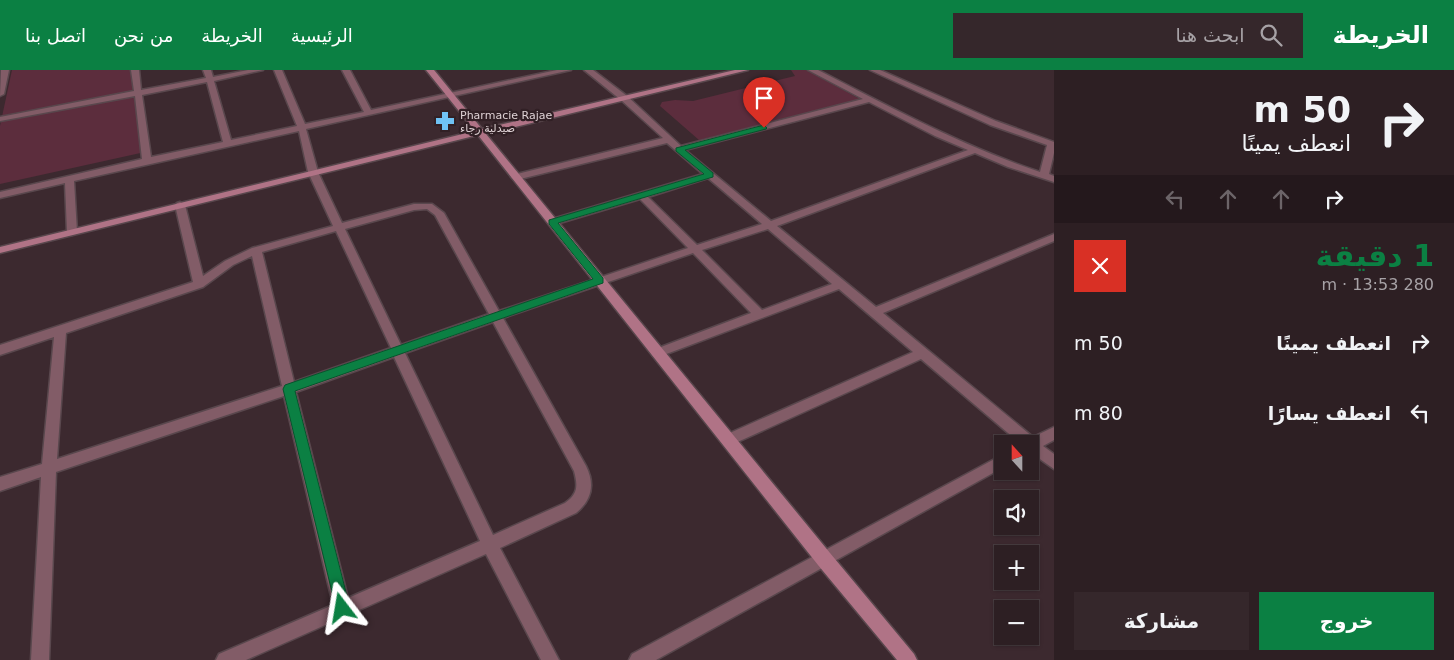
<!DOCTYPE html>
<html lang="ar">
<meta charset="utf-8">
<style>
body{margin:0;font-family:"DejaVu Sans","Noto Sans Arabic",sans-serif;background:#35272b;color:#f1f3f6;direction:rtl;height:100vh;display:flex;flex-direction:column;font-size:19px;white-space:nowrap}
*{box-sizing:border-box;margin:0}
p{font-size:16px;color:#a7a2a6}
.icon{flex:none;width:28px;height:28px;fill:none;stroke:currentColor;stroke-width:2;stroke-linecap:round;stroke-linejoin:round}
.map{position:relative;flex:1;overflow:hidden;direction:ltr}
.sheet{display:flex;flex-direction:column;background:#2d1f23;width:400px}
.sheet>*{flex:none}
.hud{background:#2d1f23;color:#f1f3f6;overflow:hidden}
.needle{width:32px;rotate:339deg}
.buttons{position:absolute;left:994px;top:365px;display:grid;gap:10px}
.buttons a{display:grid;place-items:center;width:45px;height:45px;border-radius:0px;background:#2d1f23;box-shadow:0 1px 4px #0004,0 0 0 1px #483d41;font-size:25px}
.pin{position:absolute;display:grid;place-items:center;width:42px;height:42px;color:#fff;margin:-51px -21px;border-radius:50% 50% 50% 0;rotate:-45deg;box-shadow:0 0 5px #0007}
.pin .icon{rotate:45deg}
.me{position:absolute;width:55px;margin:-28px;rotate:346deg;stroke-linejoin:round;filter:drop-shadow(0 0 4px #0008)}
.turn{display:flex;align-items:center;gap:18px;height:105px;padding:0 20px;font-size:22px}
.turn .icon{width:65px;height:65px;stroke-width:2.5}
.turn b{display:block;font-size:35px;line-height:42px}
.lanes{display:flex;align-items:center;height:48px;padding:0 20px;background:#0003;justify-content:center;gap:25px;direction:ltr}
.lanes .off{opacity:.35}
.round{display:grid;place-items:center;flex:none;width:52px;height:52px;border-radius:0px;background:#35272b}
.headline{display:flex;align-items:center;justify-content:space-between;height:85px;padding:0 20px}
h1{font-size:30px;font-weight:700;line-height:38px;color:#0b8043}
.action{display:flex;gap:10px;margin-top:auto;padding:10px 20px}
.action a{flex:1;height:58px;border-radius:0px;background:#0b8043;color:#fff;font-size:20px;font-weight:700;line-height:58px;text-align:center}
.action a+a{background:#35272b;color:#f1f3f6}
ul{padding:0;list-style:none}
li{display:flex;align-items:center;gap:15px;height:70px;padding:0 20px}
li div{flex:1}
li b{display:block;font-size:19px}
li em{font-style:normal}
header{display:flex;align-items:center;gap:30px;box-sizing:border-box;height:70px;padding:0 25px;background:#0b8043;color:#fff}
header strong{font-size:24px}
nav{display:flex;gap:28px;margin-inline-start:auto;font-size:18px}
.search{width:350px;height:45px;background:#35272b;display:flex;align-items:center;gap:12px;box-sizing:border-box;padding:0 18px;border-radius:0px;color:#a7a2a6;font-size:19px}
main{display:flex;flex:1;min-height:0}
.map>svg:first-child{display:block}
.green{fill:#5c2d3d}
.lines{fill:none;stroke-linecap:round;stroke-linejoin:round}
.street-casing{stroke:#59474d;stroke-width:3}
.secondary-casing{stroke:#59474d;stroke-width:3}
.street{fill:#825c67;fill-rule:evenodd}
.secondary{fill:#b07386;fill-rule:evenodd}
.route{fill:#0b8043;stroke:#07532c}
.labels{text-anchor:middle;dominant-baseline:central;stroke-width:4.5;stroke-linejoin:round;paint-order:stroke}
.far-poi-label{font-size:11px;fill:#dfd2d5;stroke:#312025;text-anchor:start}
</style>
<header>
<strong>الخريطة</strong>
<div class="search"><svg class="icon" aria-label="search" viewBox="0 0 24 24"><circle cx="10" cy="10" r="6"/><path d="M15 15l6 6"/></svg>ابحث هنا</div>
<nav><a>الرئيسية</a><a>الخريطة</a><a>من نحن</a><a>اتصل بنا</a></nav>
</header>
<main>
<section class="sheet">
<div class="hud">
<div class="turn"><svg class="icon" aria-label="right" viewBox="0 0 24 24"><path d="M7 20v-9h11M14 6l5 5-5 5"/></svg><div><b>50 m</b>انعطف يمينًا</div></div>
<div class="lanes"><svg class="icon off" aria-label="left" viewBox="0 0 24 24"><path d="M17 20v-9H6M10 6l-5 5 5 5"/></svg><svg class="icon off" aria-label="ahead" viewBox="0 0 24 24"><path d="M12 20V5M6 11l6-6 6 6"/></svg><svg class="icon off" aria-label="ahead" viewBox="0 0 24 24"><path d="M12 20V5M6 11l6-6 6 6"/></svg><svg class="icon" aria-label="right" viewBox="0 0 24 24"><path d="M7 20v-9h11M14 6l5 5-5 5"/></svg></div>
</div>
<div class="headline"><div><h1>1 دقيقة</h1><p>280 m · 13:53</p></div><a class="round" style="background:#d93025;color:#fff"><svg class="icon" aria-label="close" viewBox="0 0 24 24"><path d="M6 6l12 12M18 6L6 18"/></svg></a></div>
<ul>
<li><svg class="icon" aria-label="right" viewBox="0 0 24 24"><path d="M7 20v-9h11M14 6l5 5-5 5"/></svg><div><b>انعطف يمينًا</b></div><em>50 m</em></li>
<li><svg class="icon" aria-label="left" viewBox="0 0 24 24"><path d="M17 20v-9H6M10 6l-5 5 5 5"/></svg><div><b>انعطف يسارًا</b></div><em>80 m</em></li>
</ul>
<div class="action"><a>خروج</a><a>مشاركة</a></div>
</section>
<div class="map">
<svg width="1054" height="590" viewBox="0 0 1054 590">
<rect width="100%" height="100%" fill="#3c292f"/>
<!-- green -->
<path class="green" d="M12,0H135L145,82L0,114V56Z
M791,0H806L860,29L699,70L660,36L662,32L675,30L693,31L795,6Z"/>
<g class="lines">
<!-- street casing -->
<g class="street-casing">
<path id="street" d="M1,0H9L4,24L0,26Z
M131,0H139L141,20L206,8L203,0H211L213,7L248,0H263L214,11L231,70L297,56L274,0H282L305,54L364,42L342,0H350L371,40L557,0H571L306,59L318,102L342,153L414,134H432L444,143L499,241L688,178L640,129L553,155L548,152L549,150L703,104L667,73L516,110L511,107L513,105L663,68L621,30L584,0H593L627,26L681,76L863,29L808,0H818C890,37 962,76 1040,102L1047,75L990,55L870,0H880L996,51L1054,72V83L1049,104L1054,106V112L1008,97L975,83L777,156L876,237L1054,164V171L883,243L1033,367L1054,357V370L1043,376L1054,384V399L1030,382V374H1021L921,289L733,374L728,376L723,374L721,370L723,366L913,282L839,219L661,286H653L651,283L653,280L751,243L693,183L503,248L586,396C595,414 592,430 576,443L500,478L559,590H541L486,484L246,590H216L219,584L333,535L284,326L56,402L49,590H31L41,407L0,421V407L42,394L54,267L0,285V275L193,212L175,135L177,133L180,132L185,135L203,206L225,191L252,178L333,156L308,102L299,61L74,111L77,162L72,165L67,162L65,113L0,128V122L142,89L135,26L0,51V47L134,21ZM207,12L223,72L151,87L142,25ZM869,32L935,66L968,80L771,151L685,80ZM708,108L762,154L697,175L648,127ZM427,139L435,145L489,244L401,275L345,159L414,140ZM768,159L832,214L762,240L702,180ZM336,161L391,278L294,312L262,182ZM252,186L282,316L57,389L66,263L203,217L233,195ZM493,252L574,401C578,416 578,424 565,433L493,465L405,283ZM394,287L480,471L348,528L296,322Z
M1002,385V398L656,590H629L632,584Z"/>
</g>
<!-- secondary casing -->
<g class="secondary-casing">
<path id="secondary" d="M426,0H434L482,59L735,0H748L486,64L830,483L914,584L917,590H897L818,495L478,65L0,183V177L475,61Z"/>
</g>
<!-- street -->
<use href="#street" class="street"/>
<!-- secondary -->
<use href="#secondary" class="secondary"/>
</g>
<!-- route -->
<path class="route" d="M764,55L767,58L766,59L685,80L713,103V107L558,153L603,208V213L295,321L350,538L347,543L342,545L337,543L283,319L285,315L593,209L549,154V150L704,104L676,81V78Z"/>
<!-- icons -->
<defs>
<g id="pharmacy-bare" transform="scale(1.5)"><path d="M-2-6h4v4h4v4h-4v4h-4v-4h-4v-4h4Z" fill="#6fc2f4" stroke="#312025" stroke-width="2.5" paint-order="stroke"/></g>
</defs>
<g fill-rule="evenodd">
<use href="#pharmacy-bare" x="445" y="51"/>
</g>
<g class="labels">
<!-- far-poi labels -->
<g class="far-poi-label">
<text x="460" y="45">Pharmacie Rajae<tspan x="460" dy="13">صيدلية رجاء</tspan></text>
</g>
</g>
</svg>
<div class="buttons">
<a><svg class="needle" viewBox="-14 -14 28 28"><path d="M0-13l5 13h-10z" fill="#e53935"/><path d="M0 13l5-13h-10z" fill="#a7a2a6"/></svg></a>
<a><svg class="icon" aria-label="sound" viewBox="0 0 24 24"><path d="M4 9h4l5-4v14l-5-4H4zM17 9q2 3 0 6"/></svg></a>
<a>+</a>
<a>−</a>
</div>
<div class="pin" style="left:764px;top:58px;background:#d93025"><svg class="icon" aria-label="arrive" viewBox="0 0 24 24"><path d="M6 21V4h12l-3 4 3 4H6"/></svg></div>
<svg class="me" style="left:342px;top:538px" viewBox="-20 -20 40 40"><path d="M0-17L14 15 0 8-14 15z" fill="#0b8043" stroke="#fff" stroke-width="4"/></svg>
</div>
</main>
